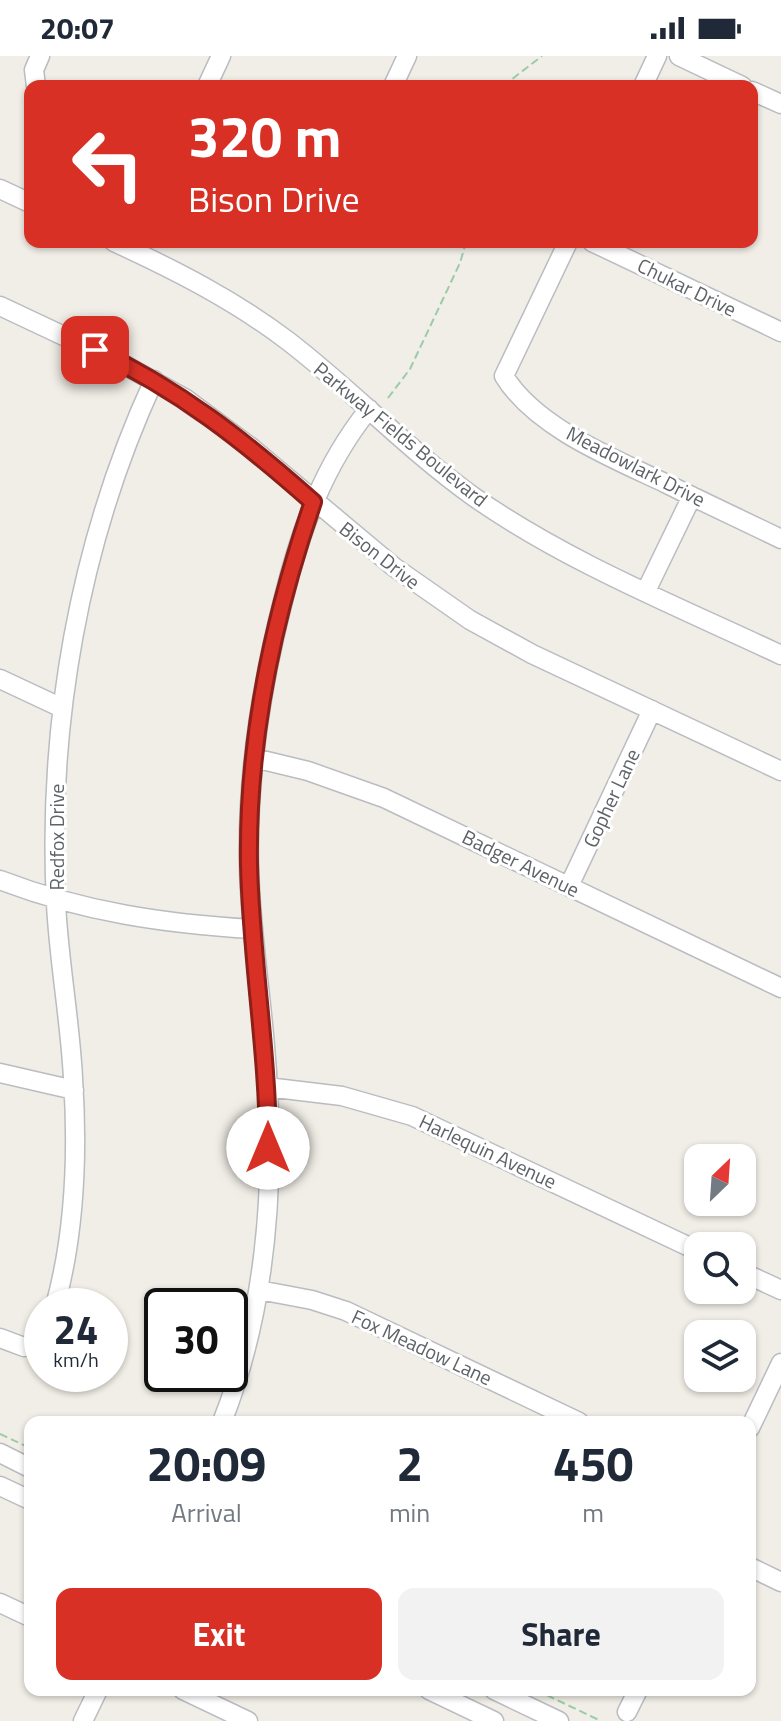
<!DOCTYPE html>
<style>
body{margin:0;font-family:"Titillium Web",sans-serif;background:#f2f2f3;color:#1f2937;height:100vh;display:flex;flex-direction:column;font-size:30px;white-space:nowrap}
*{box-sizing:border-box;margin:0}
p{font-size:26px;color:#747a83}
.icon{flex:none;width:44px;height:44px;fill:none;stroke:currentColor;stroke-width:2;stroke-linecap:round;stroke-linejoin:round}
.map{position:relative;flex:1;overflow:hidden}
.drawer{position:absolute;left:24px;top:1360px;width:732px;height:280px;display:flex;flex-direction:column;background:#fff;border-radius:16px;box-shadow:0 2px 6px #0004}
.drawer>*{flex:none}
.hud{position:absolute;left:24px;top:24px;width:734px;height:168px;border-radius:16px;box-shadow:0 2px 6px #0004;background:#d93025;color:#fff;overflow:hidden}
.needle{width:52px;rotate:25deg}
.buttons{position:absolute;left:684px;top:1088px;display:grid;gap:16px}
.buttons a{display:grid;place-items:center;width:72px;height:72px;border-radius:16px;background:#fff;box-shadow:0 2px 6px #0004;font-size:40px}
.speed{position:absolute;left:24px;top:1232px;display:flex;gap:16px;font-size:40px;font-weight:700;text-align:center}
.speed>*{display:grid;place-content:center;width:104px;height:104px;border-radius:50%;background:#fff;box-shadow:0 2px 6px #0004;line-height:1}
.speed small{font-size:20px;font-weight:400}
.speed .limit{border:4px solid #111;border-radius:12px;background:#fff;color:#111}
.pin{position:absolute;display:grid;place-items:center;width:68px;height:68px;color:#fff;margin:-34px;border-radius:16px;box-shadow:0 4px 12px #0006}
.me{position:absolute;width:88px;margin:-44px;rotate:0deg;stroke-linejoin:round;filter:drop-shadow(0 0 6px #0008)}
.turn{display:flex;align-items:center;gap:28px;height:168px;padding:0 32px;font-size:36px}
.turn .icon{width:104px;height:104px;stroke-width:2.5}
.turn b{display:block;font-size:56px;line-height:68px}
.eta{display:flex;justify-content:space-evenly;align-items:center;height:136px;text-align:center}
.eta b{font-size:48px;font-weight:700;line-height:56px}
.primary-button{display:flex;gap:16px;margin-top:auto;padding:16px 32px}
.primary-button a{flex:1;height:92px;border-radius:16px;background:#d93025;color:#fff;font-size:32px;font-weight:700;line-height:92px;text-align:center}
.primary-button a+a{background:#f2f2f3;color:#1f2937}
.status{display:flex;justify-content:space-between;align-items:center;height:56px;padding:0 40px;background:#fff;direction:ltr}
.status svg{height:22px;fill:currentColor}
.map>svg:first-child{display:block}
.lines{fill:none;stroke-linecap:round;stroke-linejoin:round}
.minor-casing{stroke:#b9bcc1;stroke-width:21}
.path{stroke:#9bcba8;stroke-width:2;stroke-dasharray:8 4;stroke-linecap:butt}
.minor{stroke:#fff;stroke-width:18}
.route-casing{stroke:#8d1f18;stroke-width:20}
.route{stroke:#d93025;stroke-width:14}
.labels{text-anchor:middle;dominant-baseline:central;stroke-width:6;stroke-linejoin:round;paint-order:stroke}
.street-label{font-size:20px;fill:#5e6368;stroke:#fff}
</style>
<div class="status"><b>20:07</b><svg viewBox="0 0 49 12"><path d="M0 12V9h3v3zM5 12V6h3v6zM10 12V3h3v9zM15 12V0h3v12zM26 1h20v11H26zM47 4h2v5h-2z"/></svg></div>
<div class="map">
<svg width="781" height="1665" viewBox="0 0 781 1665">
<rect width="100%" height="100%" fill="#f1eee7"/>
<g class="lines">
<!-- minor casing -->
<g class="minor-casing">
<path id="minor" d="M679,0L742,30
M36,30L34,14L40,0
M207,30L221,0
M393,30L407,0
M643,30L657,0
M752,35L781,48
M0,133L30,147
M114,186C175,214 234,244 288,285C352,334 408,394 474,441C569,507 677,550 781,599
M568,186L504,320C535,371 612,402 665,427C703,446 742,464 781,483
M592,186L781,276
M0,250L119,306L186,343L252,392L394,511L470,564L532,598L781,715
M646,535L692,440
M0,623L62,652
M254,702L308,715L384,742L781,932
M0,824C83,856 166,868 253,873
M569,830L652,654
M0,1017L74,1034
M267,1031L342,1040L412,1060L698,1195
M742,1216L781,1234
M259,1234L312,1244L346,1255L579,1366
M55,1250C75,1177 78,1098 73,1022C70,964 59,906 56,848C47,670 79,486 154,324
M0,1282L24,1291L42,1284
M222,1366C269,1248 276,1115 265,990C260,929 250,869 249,809C247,720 261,631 283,545C300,475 323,410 369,353
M750,1372L781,1307
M0,1397L30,1412
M0,1430L30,1444
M750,1511L781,1526
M0,1547L30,1561
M183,1634L248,1665
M429,1634L494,1665
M494,1634L559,1665
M627,1656L638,1634
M83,1665L98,1634"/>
</g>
<!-- path -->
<path class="path" d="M503,30L542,0
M388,342L410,313L460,207L466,186
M0,1378L30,1392
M536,1634L601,1665"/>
<!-- minor -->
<use href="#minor" class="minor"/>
</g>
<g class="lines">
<!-- route casing -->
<g class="route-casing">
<path id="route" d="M95,294C180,334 244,385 313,446C273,562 247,684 249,808C251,903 268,996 268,1092"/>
</g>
<!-- route -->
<use href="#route" class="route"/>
</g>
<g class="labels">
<!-- street labels -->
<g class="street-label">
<text transform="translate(687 231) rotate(26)">Chukar Drive</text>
<text transform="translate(401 378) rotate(39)">Parkway Fields Boulevard</text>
<text transform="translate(636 410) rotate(27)">Meadowlark Drive</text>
<text transform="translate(380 499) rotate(38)">Bison Drive</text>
<text transform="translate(611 742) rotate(-65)">Gopher Lane</text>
<text transform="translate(56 781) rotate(-90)">Redfox Drive</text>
<text transform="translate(521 807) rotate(26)">Badger Avenue</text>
<text transform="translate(488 1095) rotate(25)">Harlequin Avenue</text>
<text transform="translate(422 1291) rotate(25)">Fox Meadow Lane</text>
</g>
</g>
</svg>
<div class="buttons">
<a><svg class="needle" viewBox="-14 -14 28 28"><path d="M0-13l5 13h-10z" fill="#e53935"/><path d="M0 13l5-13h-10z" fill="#747a83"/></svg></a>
<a><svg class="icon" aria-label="search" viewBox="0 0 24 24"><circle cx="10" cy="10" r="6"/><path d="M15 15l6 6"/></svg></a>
<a><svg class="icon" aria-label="layers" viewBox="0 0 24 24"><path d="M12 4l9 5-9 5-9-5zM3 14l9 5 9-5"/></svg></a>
</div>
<div class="speed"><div>24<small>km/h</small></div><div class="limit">30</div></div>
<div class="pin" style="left:95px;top:294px;background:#d93025"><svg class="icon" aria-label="arrive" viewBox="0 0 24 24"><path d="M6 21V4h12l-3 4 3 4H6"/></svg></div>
<svg class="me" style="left:268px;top:1092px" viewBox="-20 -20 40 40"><circle r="19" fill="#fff"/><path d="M0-13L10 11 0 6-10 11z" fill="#d93025"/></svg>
<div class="hud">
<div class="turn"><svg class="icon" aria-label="left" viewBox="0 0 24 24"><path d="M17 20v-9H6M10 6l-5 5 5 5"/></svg><div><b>320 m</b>Bison Drive</div></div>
</div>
<section class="drawer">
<div class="eta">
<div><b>20:09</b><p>Arrival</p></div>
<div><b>2</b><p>min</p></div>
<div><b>450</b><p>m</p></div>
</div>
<div class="primary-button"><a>Exit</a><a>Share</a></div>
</section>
</div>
